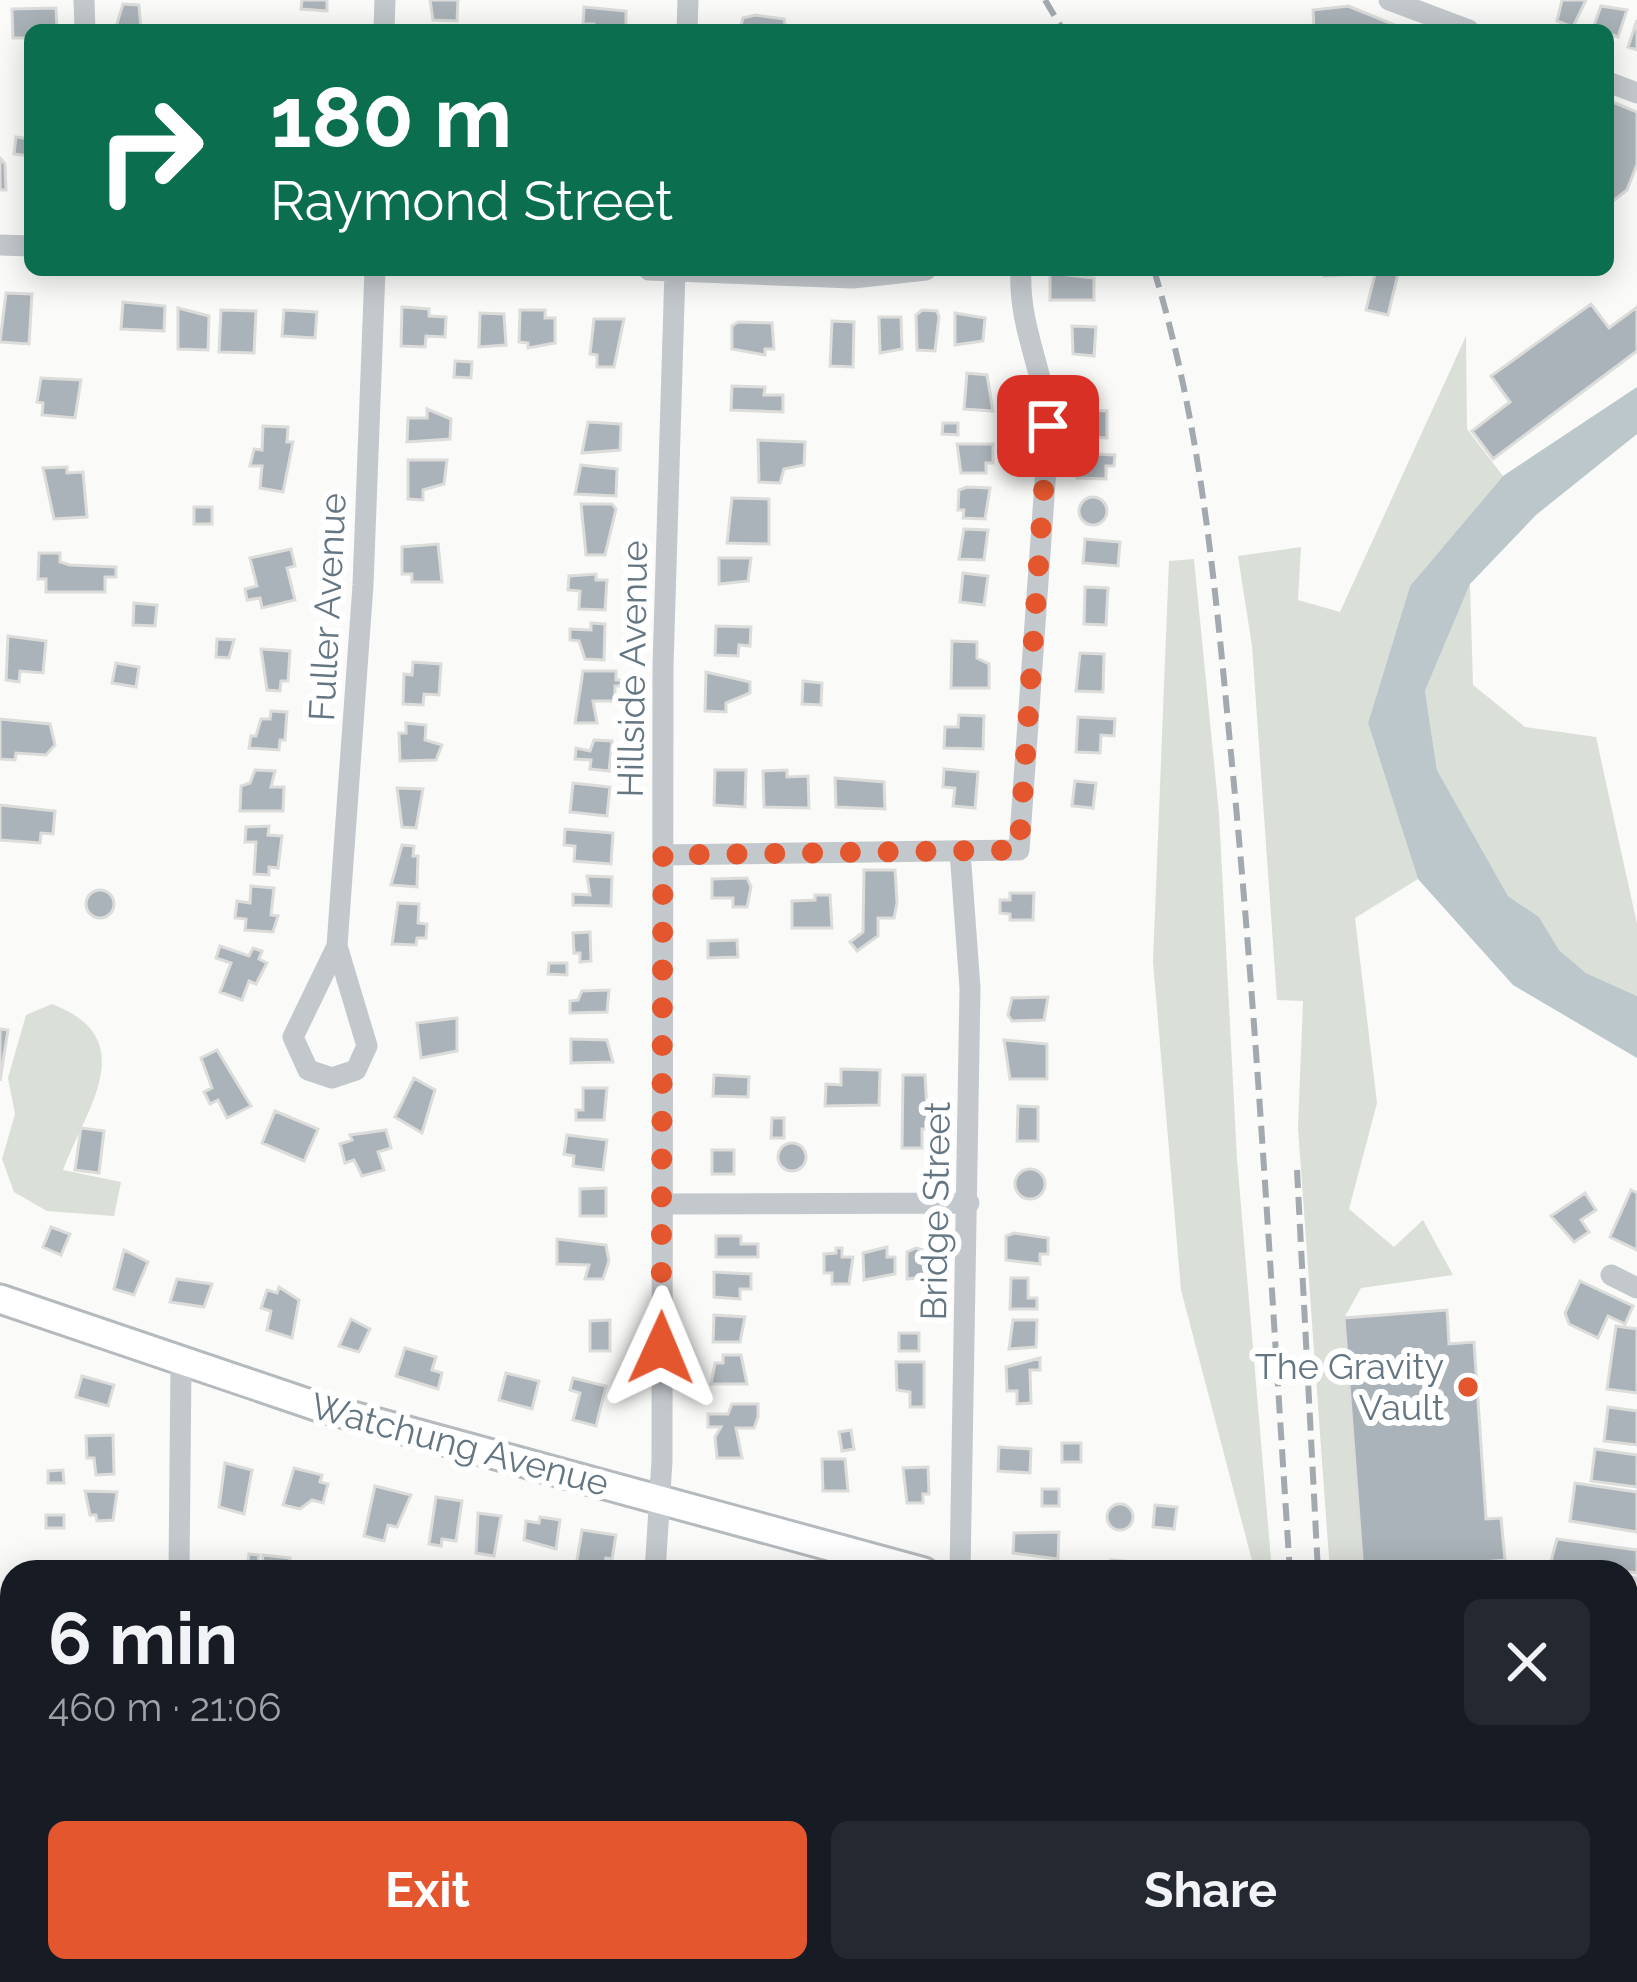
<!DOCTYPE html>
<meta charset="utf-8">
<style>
body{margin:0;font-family:Raleway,sans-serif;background:#242831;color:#f1f3f6;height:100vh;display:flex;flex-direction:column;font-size:45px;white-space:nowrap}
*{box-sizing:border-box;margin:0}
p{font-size:39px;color:#9ea1a6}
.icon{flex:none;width:66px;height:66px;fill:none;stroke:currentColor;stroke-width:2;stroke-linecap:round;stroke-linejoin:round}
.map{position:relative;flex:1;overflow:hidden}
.panel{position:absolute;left:0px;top:1560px;width:1638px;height:423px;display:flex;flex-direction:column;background:#171b24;border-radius:36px 36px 0 0;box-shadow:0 6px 30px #0003}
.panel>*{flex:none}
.guide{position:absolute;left:24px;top:24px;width:1590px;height:252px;border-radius:18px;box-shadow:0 6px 30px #0003;background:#0b6e4f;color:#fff;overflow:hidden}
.pin{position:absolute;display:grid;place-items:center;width:102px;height:102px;color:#fff;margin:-51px;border-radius:24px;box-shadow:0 6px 18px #0006}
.me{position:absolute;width:132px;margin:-66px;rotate:1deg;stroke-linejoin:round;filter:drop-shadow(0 0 9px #0008)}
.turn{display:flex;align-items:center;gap:42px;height:252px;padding:0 48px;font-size:54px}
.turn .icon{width:156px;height:156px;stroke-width:2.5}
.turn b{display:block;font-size:84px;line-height:102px}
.round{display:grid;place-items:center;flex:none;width:126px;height:126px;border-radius:18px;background:#242831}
.headline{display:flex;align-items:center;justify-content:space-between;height:204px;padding:0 48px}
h1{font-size:72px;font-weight:700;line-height:90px}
.cta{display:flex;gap:24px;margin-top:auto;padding:24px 48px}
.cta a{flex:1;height:138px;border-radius:18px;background:#e4572e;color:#fff;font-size:48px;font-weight:700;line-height:138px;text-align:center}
.cta a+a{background:#242831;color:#f1f3f6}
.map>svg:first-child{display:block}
.green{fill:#dadfd7}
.water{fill:#bbc7cb}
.building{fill:#aab3b9;stroke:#dcdcda;stroke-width:3}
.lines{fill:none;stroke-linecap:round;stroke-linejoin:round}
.major-casing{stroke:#b5babe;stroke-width:33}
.minor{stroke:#c3c8cc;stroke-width:21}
.major{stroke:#fff;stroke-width:27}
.rail{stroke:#a2aab0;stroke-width:6;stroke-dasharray:18 9;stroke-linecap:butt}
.route{stroke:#e4572e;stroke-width:21;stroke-dasharray:0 37.8}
.poi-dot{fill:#e4572e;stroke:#fff;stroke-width:4.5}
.labels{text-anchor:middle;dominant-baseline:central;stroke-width:12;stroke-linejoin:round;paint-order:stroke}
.street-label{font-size:36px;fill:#657683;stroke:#fff}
.poi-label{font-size:36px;fill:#657683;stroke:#fff;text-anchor:end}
</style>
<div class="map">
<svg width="1637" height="1982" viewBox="0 0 1637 1982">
<rect width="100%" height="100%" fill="#fafaf8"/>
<!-- green -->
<path class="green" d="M1466,336L1467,429L1503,476L1410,586L1368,723L1418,879L1355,918L1377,1103L1349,1209L1394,1247L1423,1220L1453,1275L1361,1288L1344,1318L1363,1572H1330L1298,1128L1303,1001L1277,1000L1252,646L1238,556L1301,547L1298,600L1340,612Z
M1194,559L1219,814L1237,1159L1272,1572H1255L1181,1290L1153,962L1169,561Z
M1470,584L1473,685L1525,727L1596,737L1637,924V996L1586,973L1559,950L1539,917L1508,896L1437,770L1425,691Z
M52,1004C143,1039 86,1108 63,1170L121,1182L114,1216L47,1211L14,1192L2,1159L15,1114L8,1078L26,1015Z"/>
<!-- water -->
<path class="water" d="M1637,387V434L1536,515L1470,584L1425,691L1437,770L1508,896L1539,917L1559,950L1586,973L1637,996V1058L1513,985L1418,879L1368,723L1410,586L1503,476Z"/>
<!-- building -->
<path class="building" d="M302,0H327V11L301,9Z
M430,0H458L457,21L433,20Z
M1562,0H1586L1573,27L1557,21Z
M123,4L139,5L141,30H115Z
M1348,6L1405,29V30H1314L1313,10Z
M1601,6L1627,10L1618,37L1593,28Z
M584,7L626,11V30H594V24H583Z
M56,8L57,30H30V38H13L12,9Z
M755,15L784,19L786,30H740L743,18Z
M1637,20V50L1628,47Z
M1608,100L1637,112V164L1627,190L1608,205Z
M16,137L30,139V156L14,154Z
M0,158L5,164L6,190H0Z
M1324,270H1360V274L1324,276Z
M1376,270H1399L1388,315L1366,310Z
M1050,273L1094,278V300H1050Z
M6,293L32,294L29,344L0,342Z
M123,302L165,306L164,331L121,329Z
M1591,304L1609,328L1637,307V351L1493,459L1472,431L1510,402L1491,376Z
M402,307L429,309V316L446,317L445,337L426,336L425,347L401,346Z
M178,308L209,316L208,350L178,349Z
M221,310L256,311L254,353L219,352Z
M284,310L317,312L315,338L282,336Z
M520,310H545V318H555V343L528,348V343L519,342Z
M922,310L937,311L939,317L935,351L917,350L916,315Z
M480,313L504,314L506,345L479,347Z
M955,313L985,318L983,341L955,345Z
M879,317H901L902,349L880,353Z
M594,319H624L614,367H597V355L590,354Z
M832,321L854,322L853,367L830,366Z
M738,322L772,323L774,349H765V355L732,349V326Z
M1072,326L1096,327L1094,356L1073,354Z
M455,361L472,362L471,378L454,377Z
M967,373L987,375L993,411L964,409Z
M41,378L81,380L75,418L42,415L43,403L37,402Z
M732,386L765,387L764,395H783V412L731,410Z
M427,409L451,419L450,439L407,442L408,418H427Z
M1086,410L1107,411V438L1085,437Z
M588,422L621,424L620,450L582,453Z
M943,423H958V435L942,434Z
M263,426L288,427L287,442H293L283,492L260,488L262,466H250L254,449L262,450Z
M758,440L805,442L804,465L784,469L780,483L759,482Z
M957,444H993V463H986V473H961Z
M1078,453L1115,455L1114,466H1106V479L1077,478Z
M408,460H447L444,484L423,490V500L408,499Z
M581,465L617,469L616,496L575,494Z
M67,467V473L83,472L87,517L54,519L43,468Z
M967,487L990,488L985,519L963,518L964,510H958L959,490Z
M1079 511a14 14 0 1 1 28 0a14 14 0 1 1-28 0Z
M732,498L769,499V544L727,543Z
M581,504H612L616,509L605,555H586Z
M194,507H212V524H194Z
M964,529L988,530L984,560L959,559Z
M1085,539L1120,542L1118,566L1083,563Z
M438,544L442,582H412V574H402V547Z
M291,549L295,566L287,568L295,600L262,608L260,598L247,600L245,589L257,586L250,558Z
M39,553H60V562L70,565L116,567V577H105V592H46V579H38Z
M719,558H751L748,581L719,584Z
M963,573L988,576L984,605L960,602Z
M596,574V580H607L605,610L579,609L580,591L568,590L569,576Z
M1085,587L1108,588L1106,625L1084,624Z
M134,603L157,605L155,626L133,625Z
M591,623L605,624L604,660L585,659L579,641L570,640V629L591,630Z
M716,626L751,627L750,646L739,645L738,656L715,655Z
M8,636L46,641L43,673L20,671L19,682L6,680Z
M217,639L234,640L229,658L216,657Z
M952,641L977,642V658L989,664V688H951Z
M261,649L290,651L288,681H281L280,691L267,690Z
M1080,653L1104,654L1103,692L1076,691Z
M413,662L441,664L439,695L424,694L423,705L403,704L404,674L412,675Z
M116,663L139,667L136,687L112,683Z
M583,671H616V680H622V686H615V701H593L597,723H575Z
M706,672L750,682V693L726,703V712L705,711Z
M803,681L822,683L821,705L802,704Z
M271,711L287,712L285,740H280L279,750L249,748L251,736H256L261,719H270Z
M959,715L984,716L983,749L944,748L945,727H958Z
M1078,717L1115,719L1114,736L1101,735L1100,753L1076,752Z
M0,719L50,724L55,745L46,755L16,753L15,760L0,759Z
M406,723L426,725L425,740L442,745L436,760L400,761L399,733H406Z
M594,740L612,741L609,771L590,769L591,760L575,759L576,748L590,751Z
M944,769L978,772L975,808L953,806L955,788L943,787Z
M255,770L275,771L271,787H284L283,811H240L241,786L250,783Z
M715,770H746L745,807L714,805Z
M787,770V777L808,776L809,808L764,807L763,771Z
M835,778L884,782L885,809L836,807Z
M1075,781L1096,783L1093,808L1072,806Z
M573,783L610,787L607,816L570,812Z
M397,788L423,789L416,828L402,827Z
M0,805L55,811L53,834L41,833L40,843L0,840Z
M269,826L268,835L282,836L278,868L269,867V875L254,874L256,842H245L246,827Z
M565,829L613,833L611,864L574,861L575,846L564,845Z
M402,845L414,846L413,856H418L417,887L391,885Z
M864,870H895L897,903L894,918H878V936L857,951L850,942L863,932Z
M587,876L612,877L611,906L573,905V894L590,895Z
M747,878L751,887L747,907H733V898H712V879Z
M251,886L274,888L271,915L278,916L273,932L245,930L246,919L235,918L237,901L250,903Z
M86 904a14 14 0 1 1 28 0a14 14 0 1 1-28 0Z
M1010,893H1034L1033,920H1010V914L1000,913V900H1010Z
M815,895H830L832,928H792V901L815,900Z
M398,903L419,904L418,923L427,924L426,938H417L416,945L392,944Z
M590,932L591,961L580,962V953H574L573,933Z
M737,940L738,957L708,958V941Z
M220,946L249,956L253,948L262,951L259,959L267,963L256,984L249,981L242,1000L220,992L231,963L216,958Z
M549,963H567V975L548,974Z
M609,990L607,1012L570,1013V1001L578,1000L582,991Z
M1048,997L1044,1020L1012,1021L1008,1015L1012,998Z
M457,1018V1051L421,1058L417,1023Z
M0,1029L8,1030L0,1081Z
M571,1039L607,1040L613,1062L571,1063Z
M1004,1040L1047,1044V1079H1010Z
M217,1050L251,1106L227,1118L218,1100L210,1104L204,1092L212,1088L201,1058Z
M841,1069L880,1070L879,1105L825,1106L826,1084L841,1085Z
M714,1075L749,1077L748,1097L713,1096Z
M903,1075H925L928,1129H922V1148H902Z
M414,1078L435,1090L422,1133L395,1117Z
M583,1088H607L604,1120H576V1110H583Z
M1018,1106L1038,1107V1141H1017Z
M275,1111L318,1129L304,1161L262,1143Z
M772,1118H784V1138H771Z
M81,1128L104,1131L99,1173L75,1170Z
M386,1130L391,1148L378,1152L384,1170L362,1176L354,1160L345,1163L340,1144L352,1140L350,1135Z
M567,1135L607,1140L603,1170L573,1166L574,1156L564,1154Z
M778 1157a14 14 0 1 1 28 0a14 14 0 1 1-28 0Z
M712,1150H734V1174H712Z
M1015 1184a15 15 0 1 1 30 0a15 15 0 1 1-30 0Z
M606,1188V1216H580V1189Z
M1631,1190L1637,1193V1250L1610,1237Z
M1585,1193L1596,1210L1581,1220L1589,1232L1574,1242L1551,1216Z
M51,1227L70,1234L61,1255L43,1247Z
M1014,1233L1048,1238V1254H1040V1264L1006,1260V1236Z
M716,1236H741V1244H758V1257H716Z
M557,1239L606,1245L609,1261L603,1279H585L589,1265L557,1264Z
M887,1247V1257H895V1274L864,1280L863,1253Z
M836,1248H842V1257H853L849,1284H832V1273H824V1254L836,1253Z
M916,1248L934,1253V1276L907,1279V1252Z
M124,1250L148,1262L134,1295L114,1289Z
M714,1272L751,1274V1289H740V1299L714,1297Z
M1011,1278H1028V1298H1037V1309H1010Z
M177,1279L212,1284L204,1307L170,1302Z
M1580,1281L1633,1306L1625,1324L1608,1316L1598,1338L1569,1324L1565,1313Z
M279,1287L299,1300L292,1338L267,1330L271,1311L261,1308L267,1290L277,1293Z
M1447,1310L1449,1344L1474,1342L1486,1519L1501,1518L1505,1560L1363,1572L1344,1318Z
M714,1315L745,1317L740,1342H713Z
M351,1319L370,1329L359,1352L339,1346Z
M610,1320V1351H590V1321Z
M1013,1320H1037L1036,1347L1009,1349Z
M1616,1326L1637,1329V1393L1607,1389Z
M899,1333H919V1351H899Z
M405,1348L436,1357L432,1370L442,1373L438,1389L396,1376Z
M723,1355H741L747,1384H711L715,1363H723Z
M1040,1358V1370H1030L1031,1403L1017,1404V1391H1007L1006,1367Z
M896,1362H924V1407H910V1392L897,1390Z
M506,1373L539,1381L532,1409L499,1400Z
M82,1376L114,1385L108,1406L76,1397Z
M573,1378L606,1386L596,1426L573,1420L580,1393L570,1390Z
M732,1404H758V1417L754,1428H736L742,1458H717L715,1437L721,1427H708V1414H728Z
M1608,1407L1637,1411V1445L1604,1441Z
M851,1430L854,1449L842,1451L839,1432Z
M113,1435L114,1474L96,1475L94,1458H87L86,1436Z
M1062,1443H1081V1462H1062Z
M999,1447L1031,1449L1030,1473L998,1471Z
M1595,1449L1637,1455V1487L1591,1481Z
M822,1459H845L848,1491H823Z
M225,1463L252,1470L244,1514L219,1507Z
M928,1467L929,1494H923V1503H907L903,1468Z
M294,1468L322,1475L320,1482L328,1484L323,1503L312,1500L300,1509L283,1505Z
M63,1470L64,1483H48V1471Z
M1575,1483L1637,1492V1532L1570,1521Z
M375,1486L411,1495L397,1527L388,1525L384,1541L364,1536Z
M1042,1489H1059V1506H1042Z
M85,1491L117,1492L113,1520L97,1521L96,1515H90Z
M436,1497L462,1501L456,1541L442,1539L441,1546L429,1544Z
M1107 1517a13 13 0 1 1 26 0a13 13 0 1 1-26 0Z
M1155,1505L1177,1507L1174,1529L1153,1527Z
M478,1513L501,1516L494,1556L476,1553Z
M46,1515H64V1528H46Z
M540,1517L560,1520L556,1549L524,1540L526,1521L539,1523Z
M582,1530L616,1535L612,1559L606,1558L602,1572H575Z
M1059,1532L1058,1559L1013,1553L1014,1533Z
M1557,1539L1637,1550V1573L1551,1561Z
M249,1554L259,1555L257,1572H239L247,1568Z
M263,1555L290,1558L288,1572H261Z
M1111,1560L1135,1562L1134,1572H1111Z
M710,1563L738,1565V1572H707Z
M1626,1577L1636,1578L1629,1617L1626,1616Z
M205,1971L239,1972L238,1982H203Z
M294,1971H321L320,1978L328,1982H293Z
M920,1971H945L951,1973L948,1982H906Z"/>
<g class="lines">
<!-- major casing -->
<g class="major-casing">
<path id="major" d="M0,1299L316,1406L924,1572
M1626,1825L1637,1828"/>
</g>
<!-- minor -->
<path class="minor" d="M84,0L85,30
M1389,0L1469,30
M384,30L385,0
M687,30L688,0
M1608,82L1637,93
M0,245L30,246
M649,270L853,278L926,270
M960,851L970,988L960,1572
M663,855L1019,850L1049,426C1044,371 1018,326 1021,270
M337,946L367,1046L356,1070L332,1078L308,1070L293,1037L337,946L363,585L375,270
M663,1204L969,1203
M1611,1275L1637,1288
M179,1572L181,1363
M655,1572L662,1461L663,666L675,270
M1626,1796L1637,1752
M174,1982V1971
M626,1982L627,1971
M1014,1982L1018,1971"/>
<!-- major -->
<use href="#major" class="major"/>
<!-- rail -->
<path class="rail" d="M1045,0L1063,30
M1154,270C1203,431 1216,597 1232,764C1258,1032 1272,1303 1290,1572
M1297,1170L1318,1572
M1313,1971V1982
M1334,1971L1336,1982"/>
</g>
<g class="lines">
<!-- route -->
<path class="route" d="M661,1348L663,855L1019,850L1048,426"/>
</g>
<!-- markers -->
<circle class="poi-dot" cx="1468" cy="1387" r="12"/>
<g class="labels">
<!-- street labels -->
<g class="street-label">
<text transform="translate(327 607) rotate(-87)">Fuller Avenue</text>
<text transform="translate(632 669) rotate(-89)">Hillside Avenue</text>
<text transform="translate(935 1211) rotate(-89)">Bridge Street</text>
<text transform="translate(460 1444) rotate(15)">Watchung Avenue</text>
</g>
<!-- poi labels -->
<g class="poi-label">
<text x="1444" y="1366">The Gravity<tspan x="1444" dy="41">Vault</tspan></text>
</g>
</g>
</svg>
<div class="pin" style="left:1048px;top:426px;background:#d93025"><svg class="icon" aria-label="arrive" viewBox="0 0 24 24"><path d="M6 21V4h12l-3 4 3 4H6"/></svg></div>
<svg class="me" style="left:661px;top:1348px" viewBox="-20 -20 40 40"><path d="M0-17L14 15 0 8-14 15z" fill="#e4572e" stroke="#fff" stroke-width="4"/></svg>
<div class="guide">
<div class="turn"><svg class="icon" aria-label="right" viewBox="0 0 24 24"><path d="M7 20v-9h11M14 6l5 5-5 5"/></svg><div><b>180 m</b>Raymond Street</div></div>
</div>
<section class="panel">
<div class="headline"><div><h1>6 min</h1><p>460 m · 21:06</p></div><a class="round"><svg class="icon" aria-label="close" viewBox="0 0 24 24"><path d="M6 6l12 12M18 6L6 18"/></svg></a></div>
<div class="cta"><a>Exit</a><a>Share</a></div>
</section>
</div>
